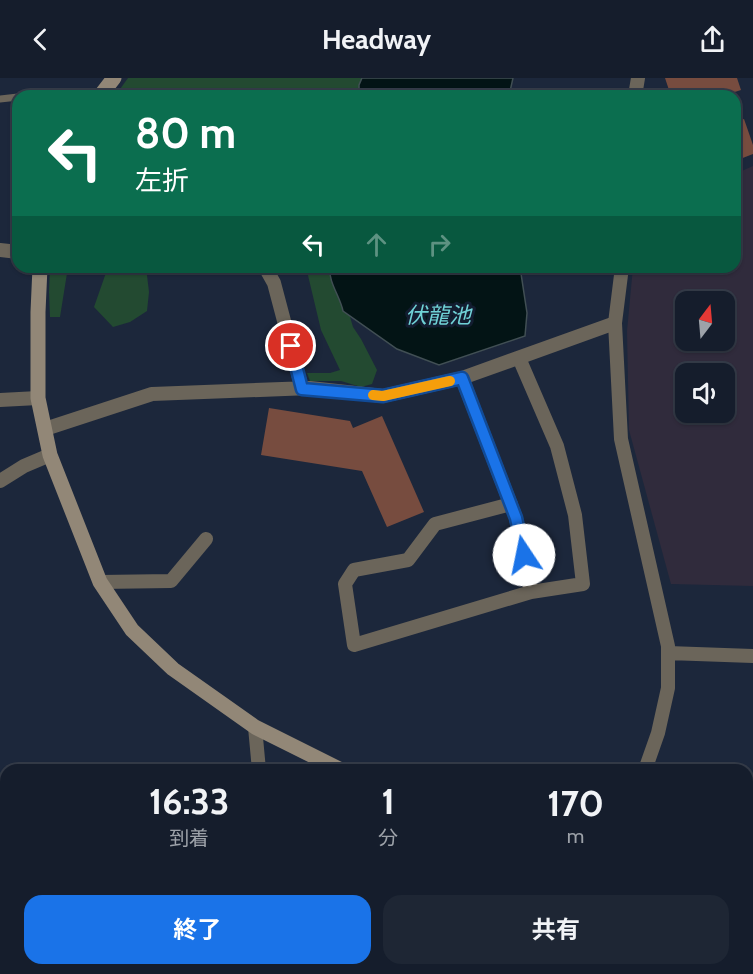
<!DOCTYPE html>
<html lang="ja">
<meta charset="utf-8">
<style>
body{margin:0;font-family:Cabin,"Noto Sans JP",sans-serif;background:#1e2634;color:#f1f3f6;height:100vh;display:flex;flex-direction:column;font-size:22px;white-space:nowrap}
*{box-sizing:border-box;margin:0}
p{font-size:20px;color:#9da2a9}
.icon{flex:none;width:33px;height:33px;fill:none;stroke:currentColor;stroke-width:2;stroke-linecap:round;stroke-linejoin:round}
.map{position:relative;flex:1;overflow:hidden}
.sheet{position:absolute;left:0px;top:686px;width:753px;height:212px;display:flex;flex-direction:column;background:#151d2c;border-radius:18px 18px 0 0;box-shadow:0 2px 4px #0004,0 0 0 2px #343b48}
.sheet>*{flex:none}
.banner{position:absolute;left:12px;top:12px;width:729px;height:183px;border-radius:18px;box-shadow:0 2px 4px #0004,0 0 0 2px #343b48;background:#0b6e4f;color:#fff;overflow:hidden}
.needle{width:39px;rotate:16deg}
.fabs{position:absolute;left:675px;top:213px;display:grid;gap:12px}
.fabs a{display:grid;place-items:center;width:60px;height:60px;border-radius:12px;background:#151d2c;box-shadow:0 2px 4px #0004,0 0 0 2px #343b48;font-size:30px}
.pin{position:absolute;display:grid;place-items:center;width:51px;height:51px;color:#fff;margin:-26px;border:3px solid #fff;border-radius:50%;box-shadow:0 2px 6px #0007}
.me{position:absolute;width:66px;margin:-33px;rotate:349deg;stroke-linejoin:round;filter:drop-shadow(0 0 4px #0008)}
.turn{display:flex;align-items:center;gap:21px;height:126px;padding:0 24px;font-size:27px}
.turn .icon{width:78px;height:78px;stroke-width:2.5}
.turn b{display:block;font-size:42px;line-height:51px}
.lanes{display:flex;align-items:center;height:57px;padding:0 24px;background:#0003;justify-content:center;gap:30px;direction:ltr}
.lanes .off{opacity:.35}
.eta{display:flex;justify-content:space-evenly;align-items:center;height:102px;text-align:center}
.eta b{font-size:36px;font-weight:700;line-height:42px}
.primary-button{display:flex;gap:12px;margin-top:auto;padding:12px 24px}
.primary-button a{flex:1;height:69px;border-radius:18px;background:#1a73e8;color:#fff;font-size:24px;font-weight:700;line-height:69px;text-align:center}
.primary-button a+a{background:#1e2634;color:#f1f3f6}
header{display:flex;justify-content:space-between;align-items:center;height:78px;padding:0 24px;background:#151d2c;font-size:27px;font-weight:700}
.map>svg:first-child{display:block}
.education{fill:#302b3c;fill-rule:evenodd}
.green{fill:#234a31}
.water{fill:#031415;stroke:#414f54;stroke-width:1.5}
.building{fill:#774c3f}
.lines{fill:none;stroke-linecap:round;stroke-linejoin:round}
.lane{stroke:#6b655a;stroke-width:7}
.street{stroke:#6b655a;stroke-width:14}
.secondary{stroke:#928777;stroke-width:15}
.route-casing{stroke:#114b97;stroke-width:15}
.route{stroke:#1a73e8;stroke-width:10}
.slow{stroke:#f59e0b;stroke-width:10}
.labels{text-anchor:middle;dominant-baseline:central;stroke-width:6;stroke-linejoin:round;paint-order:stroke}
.water-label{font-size:22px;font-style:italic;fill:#70d2d7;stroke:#131d30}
</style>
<header><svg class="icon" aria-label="back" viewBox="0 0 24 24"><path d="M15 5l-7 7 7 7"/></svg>Headway<svg class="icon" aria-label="share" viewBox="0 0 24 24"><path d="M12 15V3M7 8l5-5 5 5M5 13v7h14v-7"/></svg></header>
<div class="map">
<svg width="753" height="896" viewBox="0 0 753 896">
<rect width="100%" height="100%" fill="#1c273b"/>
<!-- education -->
<path class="education" d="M753,88V508L671,506L629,352L627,253L633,189H735V96ZM686,224H724V262H686ZM686,296H724V334H686Z"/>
<!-- green -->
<path class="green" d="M128,0H368L367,18H115Z
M50,189H68L60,239H50L49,214Z
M108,189H146L149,214L147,233L130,244L113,249L94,229Z
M306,189H339L340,205L353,249L361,261L377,292L372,306L361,309L341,303H310L307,295H330L340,292L321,252Z
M6,862V891H284L286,896H0Z
M508,891H552V896H508Z"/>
<!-- water -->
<path class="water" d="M362,0H513L509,18H359V7Z
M330,189H520L527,235L525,258L439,287L397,271L343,233C340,218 328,204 330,189Z"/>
<!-- building -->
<path class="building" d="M665,0H737L741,12L722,18H671Z
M744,41L753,67V76L735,83V44Z
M269,330L350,343L353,350L382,338L424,434L387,449L362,393L261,377Z"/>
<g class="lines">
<!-- lane -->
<path class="lane" d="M0,21L18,19"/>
<!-- street -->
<path class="street" d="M635,18L638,0
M0,172L18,174
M265,189L274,205L302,311
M622,189L615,245L621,361L668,568V610L658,655L645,692
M462,300L516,440L531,514
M0,322L38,320
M45,351L152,316L310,310L383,318L462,300L615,245
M0,403L24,388L50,377
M511,426L435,446L408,482L354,492L345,506L354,567L531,514L583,506L575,437L557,368L519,280
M100,504L171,503L206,461
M668,575L753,578
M255,649L259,692
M747,815L753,814"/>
<!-- secondary -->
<path class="secondary" d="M100,18L114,0
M40,189L38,234V320L50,377L100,504L132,552L173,591L255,649L341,692
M587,891V896
M708,891L717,896"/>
</g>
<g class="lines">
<!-- route casing -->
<g class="route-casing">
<path id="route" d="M291,268L302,311L383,318L462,300L516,440L524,477"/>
</g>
<!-- route -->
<use href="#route" class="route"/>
<!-- slow -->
<path class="slow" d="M373,317L383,318L450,303"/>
</g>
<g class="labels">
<!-- water labels -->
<g class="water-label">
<text x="438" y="237">伏龍池</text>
</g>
</g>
</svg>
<div class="fabs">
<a><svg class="needle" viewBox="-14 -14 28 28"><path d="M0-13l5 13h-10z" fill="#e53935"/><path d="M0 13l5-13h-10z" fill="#9da2a9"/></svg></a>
<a><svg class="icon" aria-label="sound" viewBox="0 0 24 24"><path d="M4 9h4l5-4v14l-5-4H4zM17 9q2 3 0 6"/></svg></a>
</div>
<div class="pin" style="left:291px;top:268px;background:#d93025"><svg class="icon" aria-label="arrive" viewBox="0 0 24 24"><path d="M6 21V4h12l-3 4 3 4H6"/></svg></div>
<svg class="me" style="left:524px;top:477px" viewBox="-20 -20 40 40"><circle r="19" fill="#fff"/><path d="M0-13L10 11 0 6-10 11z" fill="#1a73e8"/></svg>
<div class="banner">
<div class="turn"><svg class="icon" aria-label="left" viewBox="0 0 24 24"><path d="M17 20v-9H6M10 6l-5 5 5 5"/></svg><div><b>80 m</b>左折</div></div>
<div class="lanes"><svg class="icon" aria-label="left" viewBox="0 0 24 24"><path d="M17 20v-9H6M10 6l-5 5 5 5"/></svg><svg class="icon off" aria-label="ahead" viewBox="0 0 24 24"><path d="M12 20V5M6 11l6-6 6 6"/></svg><svg class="icon off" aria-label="right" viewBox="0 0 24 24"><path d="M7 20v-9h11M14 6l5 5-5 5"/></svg></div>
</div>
<section class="sheet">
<div class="eta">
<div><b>16:33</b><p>到着</p></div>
<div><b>1</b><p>分</p></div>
<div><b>170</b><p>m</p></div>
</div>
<div class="primary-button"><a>終了</a><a>共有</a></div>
</section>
</div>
